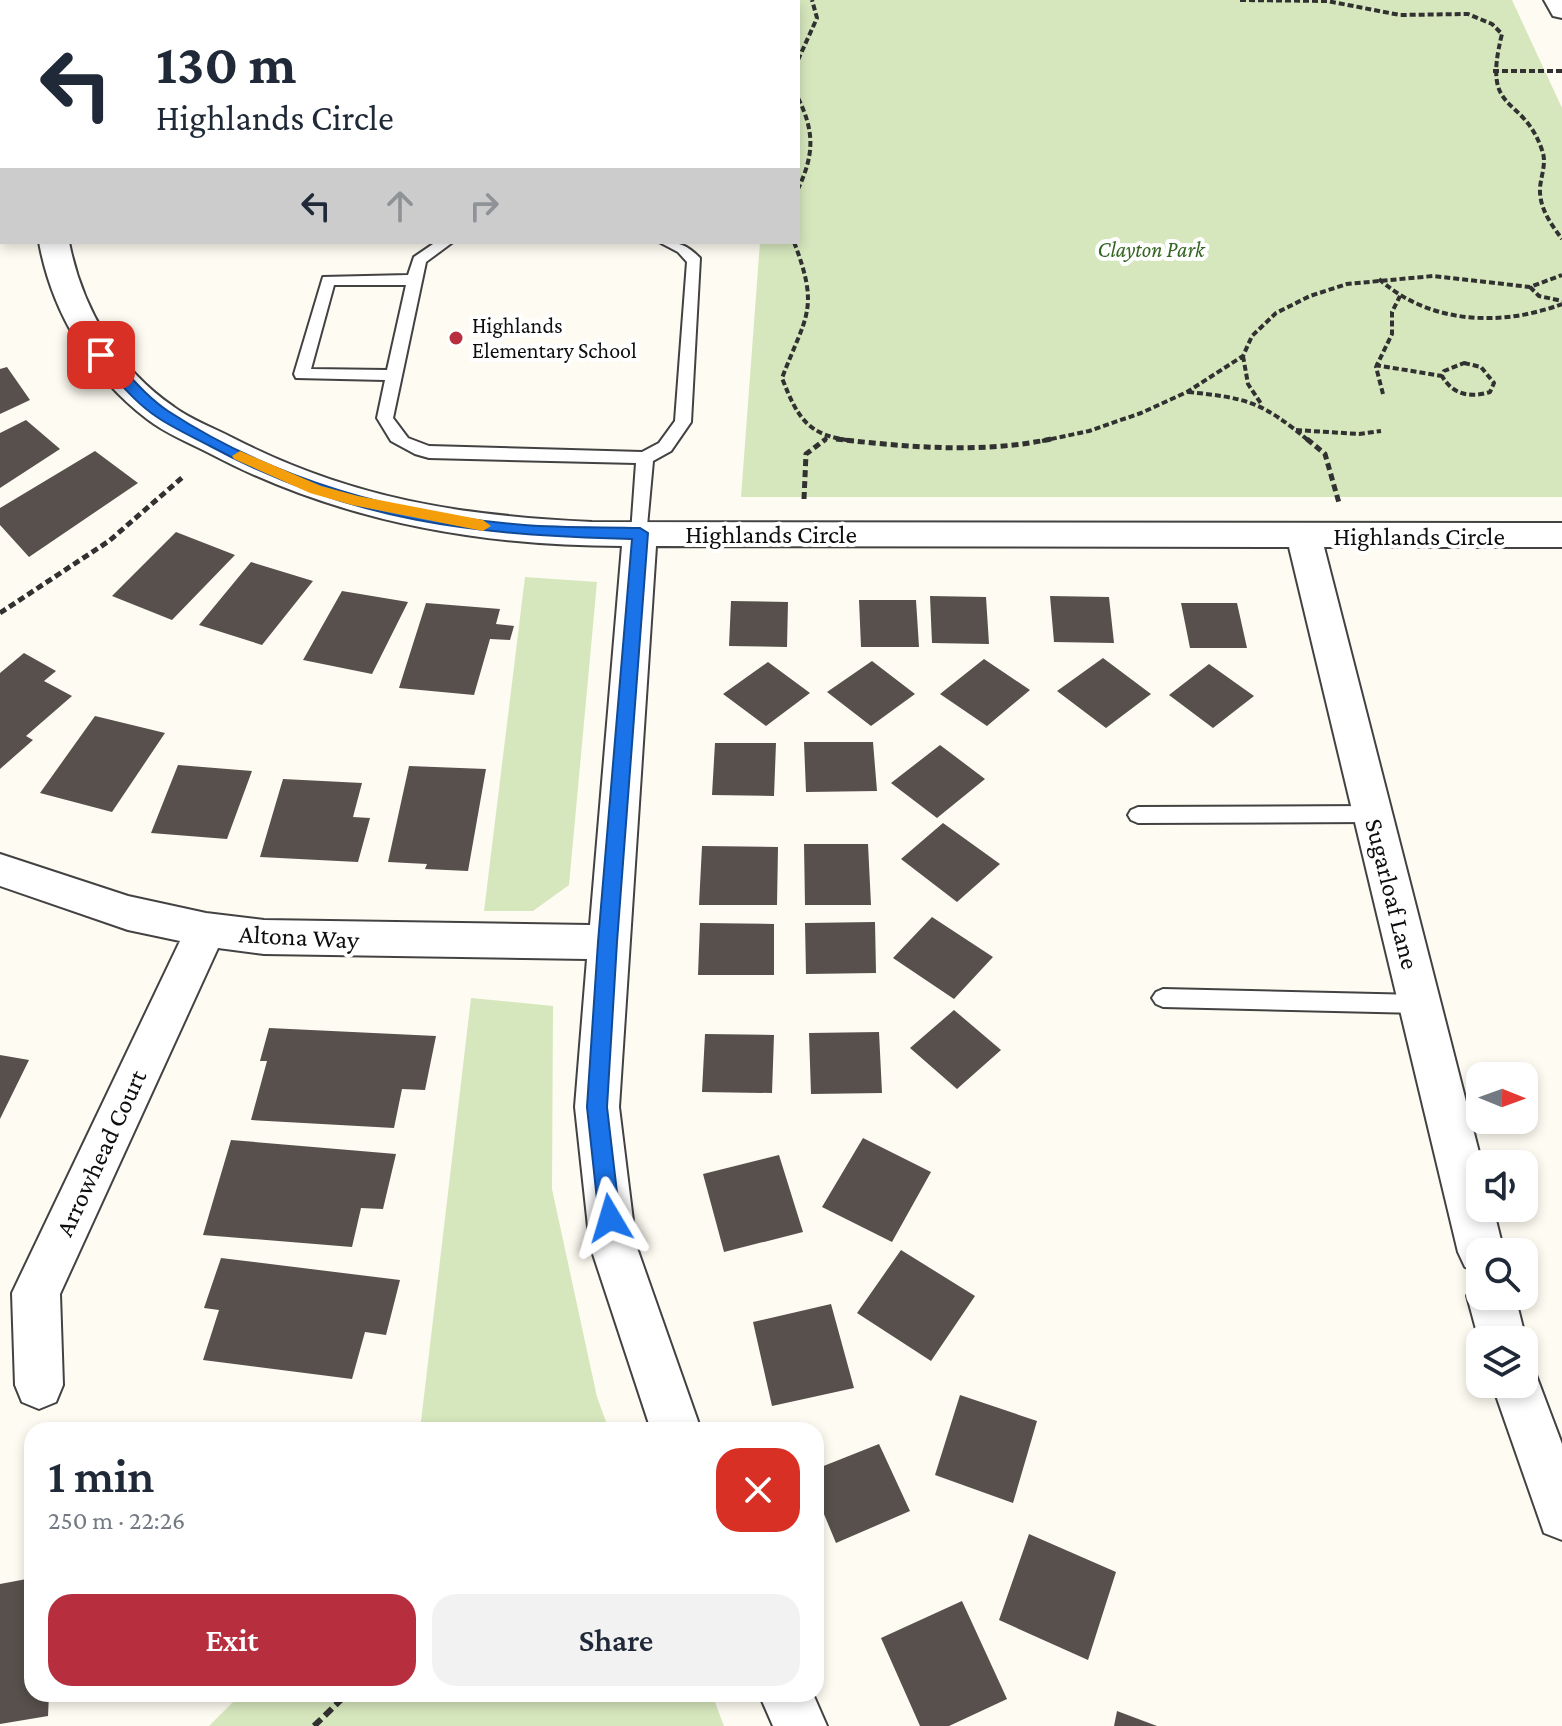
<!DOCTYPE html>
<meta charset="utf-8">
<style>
body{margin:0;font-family:"Crimson Pro",serif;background:#f2f2f3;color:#1f2937;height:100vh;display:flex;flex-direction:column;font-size:30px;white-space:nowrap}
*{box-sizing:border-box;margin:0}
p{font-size:26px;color:#747a83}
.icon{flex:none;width:44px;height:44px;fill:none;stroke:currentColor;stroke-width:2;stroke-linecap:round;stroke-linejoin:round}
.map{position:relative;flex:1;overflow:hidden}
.side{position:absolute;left:24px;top:1422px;width:800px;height:280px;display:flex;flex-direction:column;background:#fff;border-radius:24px;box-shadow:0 4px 12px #0003}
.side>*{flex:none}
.guide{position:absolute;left:0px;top:0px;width:800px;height:244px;box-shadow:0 4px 12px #0003;background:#fff;color:#1f2937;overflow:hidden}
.needle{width:52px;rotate:91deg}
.buttons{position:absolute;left:1466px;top:1062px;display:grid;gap:16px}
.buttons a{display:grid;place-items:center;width:72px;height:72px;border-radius:16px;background:#fff;box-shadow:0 4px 12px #0003;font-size:40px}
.pin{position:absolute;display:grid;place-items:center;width:68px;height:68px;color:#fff;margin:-34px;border-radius:16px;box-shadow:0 4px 12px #0006}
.me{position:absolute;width:88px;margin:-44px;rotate:353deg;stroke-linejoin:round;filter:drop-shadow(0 0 6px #0008)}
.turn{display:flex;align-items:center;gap:28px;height:168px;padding:0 24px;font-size:36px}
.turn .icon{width:104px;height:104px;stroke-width:2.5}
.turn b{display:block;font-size:56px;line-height:68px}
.lanes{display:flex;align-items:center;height:76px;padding:0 24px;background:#0003;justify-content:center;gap:40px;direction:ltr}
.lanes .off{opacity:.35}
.round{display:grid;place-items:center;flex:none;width:84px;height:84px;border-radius:24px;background:#f2f2f3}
.overview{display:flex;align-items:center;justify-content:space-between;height:136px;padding:0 24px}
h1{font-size:48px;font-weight:600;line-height:60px}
.action{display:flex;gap:16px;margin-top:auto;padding:16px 24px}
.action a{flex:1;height:92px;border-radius:24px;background:#b72f3f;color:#fff;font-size:32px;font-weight:600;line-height:92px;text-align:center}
.action a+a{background:#f2f2f3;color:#1f2937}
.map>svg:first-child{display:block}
.green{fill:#d6e7bd}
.building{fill:#57504c}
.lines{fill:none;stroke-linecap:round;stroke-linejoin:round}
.lane-casing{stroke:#424242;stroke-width:4}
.street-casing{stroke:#424242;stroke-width:4}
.path-far2{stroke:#313131;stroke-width:4;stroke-dasharray:6 3;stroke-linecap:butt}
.path-far1{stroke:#313131;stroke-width:5;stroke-dasharray:7 4;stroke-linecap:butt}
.path{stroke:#313131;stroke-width:6;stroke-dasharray:10 5;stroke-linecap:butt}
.lane{fill:#fff;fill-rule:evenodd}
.street{fill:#fff;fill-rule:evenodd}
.route{fill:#1a73e8;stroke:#114b97;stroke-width:2}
.slow{fill:#f59e0b}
.poi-dot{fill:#b72f3f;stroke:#fff;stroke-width:3}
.labels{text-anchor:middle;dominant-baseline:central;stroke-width:8;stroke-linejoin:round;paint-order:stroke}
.far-park-label{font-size:22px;font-style:italic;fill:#356423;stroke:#fff}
.far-poi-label{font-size:22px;fill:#0f0f0f;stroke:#fff;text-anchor:start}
.street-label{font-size:26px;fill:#0f0f0f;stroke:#fff}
</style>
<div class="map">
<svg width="1562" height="1726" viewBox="0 0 1562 1726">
<rect width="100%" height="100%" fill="#fefbf2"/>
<!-- green -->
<path class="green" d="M778,0H1512L1562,108V497H741L760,242H798V2Z
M525,577L597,582L569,885L533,911H484Z
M471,998L553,1006L552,1189L597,1397L609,1430H420Z
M241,1694H712L724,1726H209Z"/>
<!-- building -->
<path class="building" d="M7,367L30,400L0,414V369Z
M26,420L60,449L0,488V433Z
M95,451L138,483L29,557L0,525V508Z
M176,532L235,555L172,620L112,596Z
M251,562L313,581L262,645L199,625Z
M342,591L408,602L372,674L303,660Z
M930,596L986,597L989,644L932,643Z
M1050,596L1109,597L1114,643L1054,642Z
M859,600H916L919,647H861Z
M731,601L788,602L787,647L729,646Z
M426,603L500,609L496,624L514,626L510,640L490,639L474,695L399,688Z
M1181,603H1237L1247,648H1190Z
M24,653L56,671L44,681L72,696L26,736L33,740L0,769V673Z
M1103,658L1151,694L1106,728L1057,691Z
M984,659L1030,690L987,726L940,694Z
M872,661L915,694L871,726L827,692Z
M768,662L810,693L766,726L723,694Z
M1209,664L1254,696L1213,728L1169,695Z
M95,716L165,733L112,812L40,793Z
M804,742H873L877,791L806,792Z
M715,743H776L774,796L712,795Z
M940,745L985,779L937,818L891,783Z
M178,765L252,771L227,839L151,833Z
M409,766L486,769L468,871L425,869L427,864L388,862Z
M283,779L362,783L353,817L370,818L358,862L260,857Z
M943,823L1000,864L957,902L901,859Z
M804,844H868L871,905H805Z
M702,846L778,847L777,905H699Z
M932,917L993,957L954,999L893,958Z
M875,922L876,973L806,974L805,923Z
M700,923L774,924V975H698Z
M954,1010L1001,1050L957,1089L910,1048Z
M269,1028L436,1036L425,1090L402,1089L394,1128L251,1120L267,1061H260Z
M879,1032L882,1093L811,1094L809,1033Z
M705,1034L774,1035L772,1093L702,1092Z
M0,1055L29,1060L0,1119Z
M863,1138L931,1172L892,1242L822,1207Z
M231,1140L396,1154L383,1209L361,1208L352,1247L203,1235Z
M779,1155L803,1232L724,1252L703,1174Z
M901,1250L975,1296L931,1361L857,1313Z
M221,1258L400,1280L386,1335L365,1332L352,1379L203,1360L219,1310L204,1308Z
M831,1304L854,1388L772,1406L753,1322Z
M960,1395L1037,1421L1013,1503L935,1475Z
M879,1444L910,1511L836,1543L816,1495V1469Z
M1029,1534L1116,1572L1088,1660L999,1620Z
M32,1578V1694H49L48,1716L0,1724V1584Z
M962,1601L1007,1699L949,1726H920L881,1638Z
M1117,1711L1157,1726H1114Z"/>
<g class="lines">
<!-- lane casing -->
<g class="lane-casing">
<path id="lane" d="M436,242H453L426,262L393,418L408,438L429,446L642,452L659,443L675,421L687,262L678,252L659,242C678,242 686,244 700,258L691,422L671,451L653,461L646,537H634L631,533L636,463L429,458L415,454L391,441L377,418L385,380L296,378L294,374L323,277L408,275L414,257ZM334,285H406L387,370L311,369Z
M1373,806L1380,809L1383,814L1380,819L1373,822L1138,823L1131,820L1128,815L1131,810L1138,807Z
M1163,989L1419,995L1426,998L1430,1004L1426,1010L1419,1013L1163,1007L1156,1004L1152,998L1156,992Z"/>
</g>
<!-- street casing -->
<g class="street-casing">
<path id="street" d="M115,0H141L114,2Z
M1544,0H1562V18L1553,16Z
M0,153H2V171H0Z
M39,242H69C82,308 117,368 174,407C192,420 214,428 233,438C352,499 461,516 592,522L1562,523V547H1324L1482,1164L1480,1208H1493L1504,1252H1480V1273L1465,1267L1458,1252L1289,547L656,546L619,1107L636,1245L701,1430H651L590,1245L575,1107L587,959L264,954L218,948L60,1294L63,1385L56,1402L39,1409L22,1402L15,1385L12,1293L180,941L128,930L0,886V854L128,896L206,913L264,920L590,925L622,546C479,546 338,521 211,454C190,443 166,434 147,419C90,375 52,313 39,242Z
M1480,1278V1296H1515L1526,1340L1524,1344V1340H1480V1344L1467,1296L1474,1280Z
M1524,1364L1533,1367L1562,1444V1540L1544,1533L1492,1384H1524Z
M759,1694H813L827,1726H773Z"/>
</g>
<!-- path-far2 -->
<path class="path-far2" d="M1240,0L1327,1L1400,15L1468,14L1492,24L1502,34C1481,117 1522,92 1542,150C1547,163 1541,175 1540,188C1539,208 1551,224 1562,239
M798,60L817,18L812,0
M1493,71H1562
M798,98C815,132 814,155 798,189
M794,242C820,310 806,315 782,378C798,419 808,436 854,441
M1379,279C1429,324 1501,327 1562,304
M1530,287L1539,296L1562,301
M1243,356L1248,384L1262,405
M1464,363L1481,367L1494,383L1490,392C1470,398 1453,395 1442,376L1444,371Z
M1375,365L1442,376
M1188,392C1248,398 1262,402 1309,441
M1383,394L1376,367L1392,334V312L1400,296
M1296,430L1359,434L1381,431
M823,441L827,438
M1042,441L1089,431L1141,413L1187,392L1243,356L1252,336L1276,313L1310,296L1347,284L1433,276L1530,287L1562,275"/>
<!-- path-far1 -->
<path class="path-far1" d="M836,439C907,447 981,454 1051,439
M1307,439L1325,454L1339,503
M804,499L806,454L826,439
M0,613L109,541L184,476"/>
<!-- path -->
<path class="path" d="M314,1726L347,1694"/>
<!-- lane -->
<use href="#lane" class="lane"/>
<!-- street -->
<use href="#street" class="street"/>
</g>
<!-- route -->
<path class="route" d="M101,350L106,351C125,370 145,396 168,411C274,480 399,515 524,525C563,528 602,527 640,528L648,533L617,942L607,1107L620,1218L617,1224L610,1227L602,1224L599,1218L587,1107L598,942L632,539C475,535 351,522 210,446C193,437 173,428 157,417C134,402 115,377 96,358V351Z"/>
<!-- slow -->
<path class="slow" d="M240,451L321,486L358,496L483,520L491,526L483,531L352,505L310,493L234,459L232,456Z"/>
<!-- markers -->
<circle class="poi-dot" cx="456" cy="338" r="8"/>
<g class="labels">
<!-- far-park labels -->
<g class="far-park-label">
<text x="1151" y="249">Clayton Park</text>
</g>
<!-- far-poi labels -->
<g class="far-poi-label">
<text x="472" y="325">Highlands<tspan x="472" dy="25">Elementary School</tspan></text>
</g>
<!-- street labels -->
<g class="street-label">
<text x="771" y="534">Highlands Circle</text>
<text x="1419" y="536">Highlands Circle</text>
<text transform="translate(1392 894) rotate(76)">Sugarloaf Lane</text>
<text transform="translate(299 937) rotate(3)">Altona Way</text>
<text transform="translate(101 1153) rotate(-65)">Arrowhead Court</text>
</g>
</g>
</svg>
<div class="buttons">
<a><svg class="needle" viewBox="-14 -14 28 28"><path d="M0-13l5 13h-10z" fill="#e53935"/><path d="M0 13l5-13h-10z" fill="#747a83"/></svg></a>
<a><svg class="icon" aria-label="sound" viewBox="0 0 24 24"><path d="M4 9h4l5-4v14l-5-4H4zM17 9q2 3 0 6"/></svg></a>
<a><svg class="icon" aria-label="search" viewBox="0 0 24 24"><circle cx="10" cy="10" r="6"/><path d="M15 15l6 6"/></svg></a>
<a><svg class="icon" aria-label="layers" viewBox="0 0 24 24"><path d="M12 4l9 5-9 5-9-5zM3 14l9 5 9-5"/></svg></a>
</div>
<div class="pin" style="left:101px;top:355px;background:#d93025"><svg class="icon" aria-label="arrive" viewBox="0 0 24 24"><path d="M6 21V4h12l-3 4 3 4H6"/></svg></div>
<svg class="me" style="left:610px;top:1218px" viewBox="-20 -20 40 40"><path d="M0-17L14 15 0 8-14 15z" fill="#1a73e8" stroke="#fff" stroke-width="4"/></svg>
<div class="guide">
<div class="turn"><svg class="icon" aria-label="left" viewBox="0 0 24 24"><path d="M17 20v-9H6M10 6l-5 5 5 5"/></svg><div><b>130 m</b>Highlands Circle</div></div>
<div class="lanes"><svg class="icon" aria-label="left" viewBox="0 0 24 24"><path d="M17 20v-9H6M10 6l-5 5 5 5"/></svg><svg class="icon off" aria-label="ahead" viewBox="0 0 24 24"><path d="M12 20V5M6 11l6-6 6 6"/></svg><svg class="icon off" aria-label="right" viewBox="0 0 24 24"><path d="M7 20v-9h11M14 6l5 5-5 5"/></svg></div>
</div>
<section class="side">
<div class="overview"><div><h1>1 min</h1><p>250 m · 22:26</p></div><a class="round" style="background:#d93025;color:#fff"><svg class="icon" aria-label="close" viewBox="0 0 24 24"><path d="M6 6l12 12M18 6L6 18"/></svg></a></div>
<div class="action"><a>Exit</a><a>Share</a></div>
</section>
</div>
